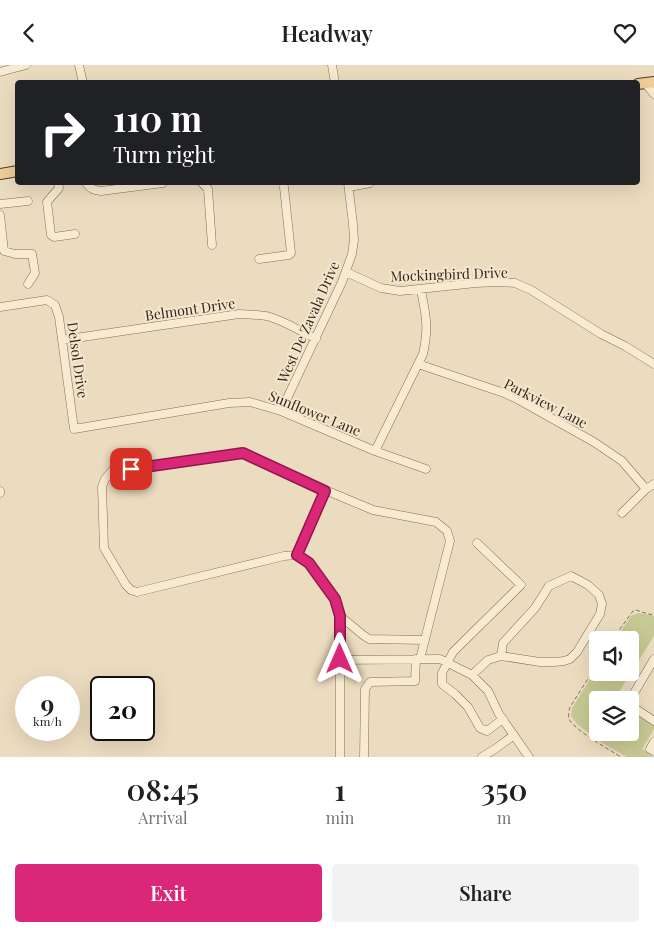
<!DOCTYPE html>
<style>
body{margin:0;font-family:"Playfair Display",serif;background:#f2f2f2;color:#202124;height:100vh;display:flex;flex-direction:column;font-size:19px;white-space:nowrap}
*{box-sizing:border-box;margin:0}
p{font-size:16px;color:#757577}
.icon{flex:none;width:28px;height:28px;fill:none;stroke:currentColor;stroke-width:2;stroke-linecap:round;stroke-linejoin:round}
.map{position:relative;height:692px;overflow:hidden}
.details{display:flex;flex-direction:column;background:#fff;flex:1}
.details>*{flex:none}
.banner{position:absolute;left:15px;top:15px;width:625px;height:105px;border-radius:5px;box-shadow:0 5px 20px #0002;background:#202124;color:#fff;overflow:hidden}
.buttons{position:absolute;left:589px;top:566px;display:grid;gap:10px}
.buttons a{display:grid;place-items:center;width:50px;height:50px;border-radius:5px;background:#fff;box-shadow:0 5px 20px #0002;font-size:25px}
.speed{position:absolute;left:15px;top:611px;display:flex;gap:10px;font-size:25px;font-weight:700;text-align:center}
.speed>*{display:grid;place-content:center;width:65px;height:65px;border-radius:50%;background:#fff;box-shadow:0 5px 20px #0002;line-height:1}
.speed small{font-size:12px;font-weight:400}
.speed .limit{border:2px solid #111;border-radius:8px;background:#fff;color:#111}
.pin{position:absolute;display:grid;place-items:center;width:42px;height:42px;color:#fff;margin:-21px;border-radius:10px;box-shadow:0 2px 8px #0006}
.me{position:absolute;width:55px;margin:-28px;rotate:0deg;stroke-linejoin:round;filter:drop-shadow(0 0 4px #0008)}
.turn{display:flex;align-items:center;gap:18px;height:105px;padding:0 15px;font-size:22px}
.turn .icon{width:65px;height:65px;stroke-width:2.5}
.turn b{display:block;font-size:35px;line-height:42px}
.eta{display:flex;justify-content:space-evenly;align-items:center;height:85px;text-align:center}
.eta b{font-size:30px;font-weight:600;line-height:35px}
.cta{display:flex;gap:10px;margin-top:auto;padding:10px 15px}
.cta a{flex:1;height:58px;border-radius:5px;background:#db2777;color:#fff;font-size:20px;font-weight:600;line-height:58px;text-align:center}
.cta a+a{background:#f2f2f2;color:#202124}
header{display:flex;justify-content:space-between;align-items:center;height:65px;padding:0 15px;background:#fff;font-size:22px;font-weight:600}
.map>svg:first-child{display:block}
.green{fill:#c6c993}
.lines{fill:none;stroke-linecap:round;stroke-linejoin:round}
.minor-casing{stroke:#836d58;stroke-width:9}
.major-casing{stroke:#513b2c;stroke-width:12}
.path{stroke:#836d58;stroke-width:1;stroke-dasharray:4 2.5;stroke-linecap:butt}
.minor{stroke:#f7ead1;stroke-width:8}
.major{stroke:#efce97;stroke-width:10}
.route-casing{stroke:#8e194d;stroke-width:12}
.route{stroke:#db2777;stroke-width:9}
.labels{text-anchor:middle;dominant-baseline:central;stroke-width:4;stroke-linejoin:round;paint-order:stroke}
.street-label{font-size:14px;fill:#33261c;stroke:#f4e7ce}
</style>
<header><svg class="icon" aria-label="back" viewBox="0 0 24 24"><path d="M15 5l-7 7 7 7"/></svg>Headway<svg class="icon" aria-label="heart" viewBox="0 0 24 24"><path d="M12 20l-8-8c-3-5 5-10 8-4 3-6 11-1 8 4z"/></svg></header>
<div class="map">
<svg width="654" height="692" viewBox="0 0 654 692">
<rect width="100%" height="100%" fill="#ecdcbf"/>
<!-- green -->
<path class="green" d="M639,548L654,551V571L614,635H598V668H630V645L654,660V664L642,684L654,692H627L602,678L577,659L571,651L572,643L597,603L598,608H630V575H615L631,551Z"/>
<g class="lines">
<!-- minor casing -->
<g class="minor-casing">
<path id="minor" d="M79,0L83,18
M332,0L335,18
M0,7L26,0
M645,18L654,29
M58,118L59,123L47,137L51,170L54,172L75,169
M86,118C90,124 94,125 101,126L163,118
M202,118L208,124L212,180
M349,122L370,118
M0,139L28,136
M0,150L4,186L15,189H32L35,208L28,219
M259,194L289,190L291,188L284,122
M346,207L381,223L400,226L476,218L499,217L515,218L531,225L601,269L625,281L654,299
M0,242L47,235L55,240L59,252L74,364L229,338L250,337L281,346L375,386L426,404
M62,275L239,249C249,250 260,249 270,252C286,257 301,266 316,274
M418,299L504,328L519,335L594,377L622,396L646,424
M281,346L342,217L352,189L354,175L353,159L348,118
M375,386L423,289C429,262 426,251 421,225
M0,426V428
M622,448L646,424L654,419
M477,478L521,520L453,587L442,608V619L455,629L468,642L480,663L487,666L503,654
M297,490L325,425
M340,551L363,570L369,574L425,575
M340,595L440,594L472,610L488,626L499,649L529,692
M472,610L488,595L501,591L540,597H554L564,596L570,594L577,587L600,549L602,539L599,530L588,520L571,511L549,521L535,543L503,578L501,591
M630,635L654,594
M630,640L654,656
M654,677L650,684L654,686
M340,692V551L335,534L309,498L297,490L284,491L137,527L131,525L126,520L104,483L102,422L105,414L112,406L243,388L325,425L373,445L436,457L447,466L450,476L420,594
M364,692L365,624L370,617L415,616L416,594
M482,692L495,684L514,670"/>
</g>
<!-- major casing -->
<g class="major-casing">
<path id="major" d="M638,19L654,17
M0,109L18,106"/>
</g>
<!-- path -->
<path class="path" d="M612,575L633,546L636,545L648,549L654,550
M598,598L570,642C569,645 568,650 569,654C574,665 610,685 621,692"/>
<!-- minor -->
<use href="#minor" class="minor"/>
<!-- major -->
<use href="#major" class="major"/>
</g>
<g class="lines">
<!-- route casing -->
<g class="route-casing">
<path id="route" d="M131,404L243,388L325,426L297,490L309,498L335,534L340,551V594"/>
</g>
<!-- route -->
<use href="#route" class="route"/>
</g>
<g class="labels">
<!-- street labels -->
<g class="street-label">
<text transform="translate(449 209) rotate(-2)">Mockingbird Drive</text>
<text transform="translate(190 244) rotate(-8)">Belmont Drive</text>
<text transform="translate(308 257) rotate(-66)">West De Zavala Drive</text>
<text transform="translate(78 295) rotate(82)">Delsol Drive</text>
<text transform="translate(546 338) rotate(27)">Parkview Lane</text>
<text transform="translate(315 348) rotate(22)">Sunflower Lane</text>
</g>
</g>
</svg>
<div class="buttons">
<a><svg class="icon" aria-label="sound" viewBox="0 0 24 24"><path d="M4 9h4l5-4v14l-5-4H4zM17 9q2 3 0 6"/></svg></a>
<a><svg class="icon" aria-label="layers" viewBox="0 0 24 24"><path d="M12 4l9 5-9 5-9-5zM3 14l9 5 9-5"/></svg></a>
</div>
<div class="speed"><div>9<small>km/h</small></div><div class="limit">20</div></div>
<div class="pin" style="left:131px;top:404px;background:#d93025"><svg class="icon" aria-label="arrive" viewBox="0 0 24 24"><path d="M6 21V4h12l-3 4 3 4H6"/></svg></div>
<svg class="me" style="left:340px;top:594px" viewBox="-20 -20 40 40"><path d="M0-17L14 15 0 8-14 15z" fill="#db2777" stroke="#fff" stroke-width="4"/></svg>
<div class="banner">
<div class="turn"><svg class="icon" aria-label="right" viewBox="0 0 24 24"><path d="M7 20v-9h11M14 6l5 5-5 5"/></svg><div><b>110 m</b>Turn right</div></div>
</div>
</div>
<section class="details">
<div class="eta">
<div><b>08:45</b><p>Arrival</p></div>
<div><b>1</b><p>min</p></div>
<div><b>350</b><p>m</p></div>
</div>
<div class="cta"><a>Exit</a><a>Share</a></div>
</section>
